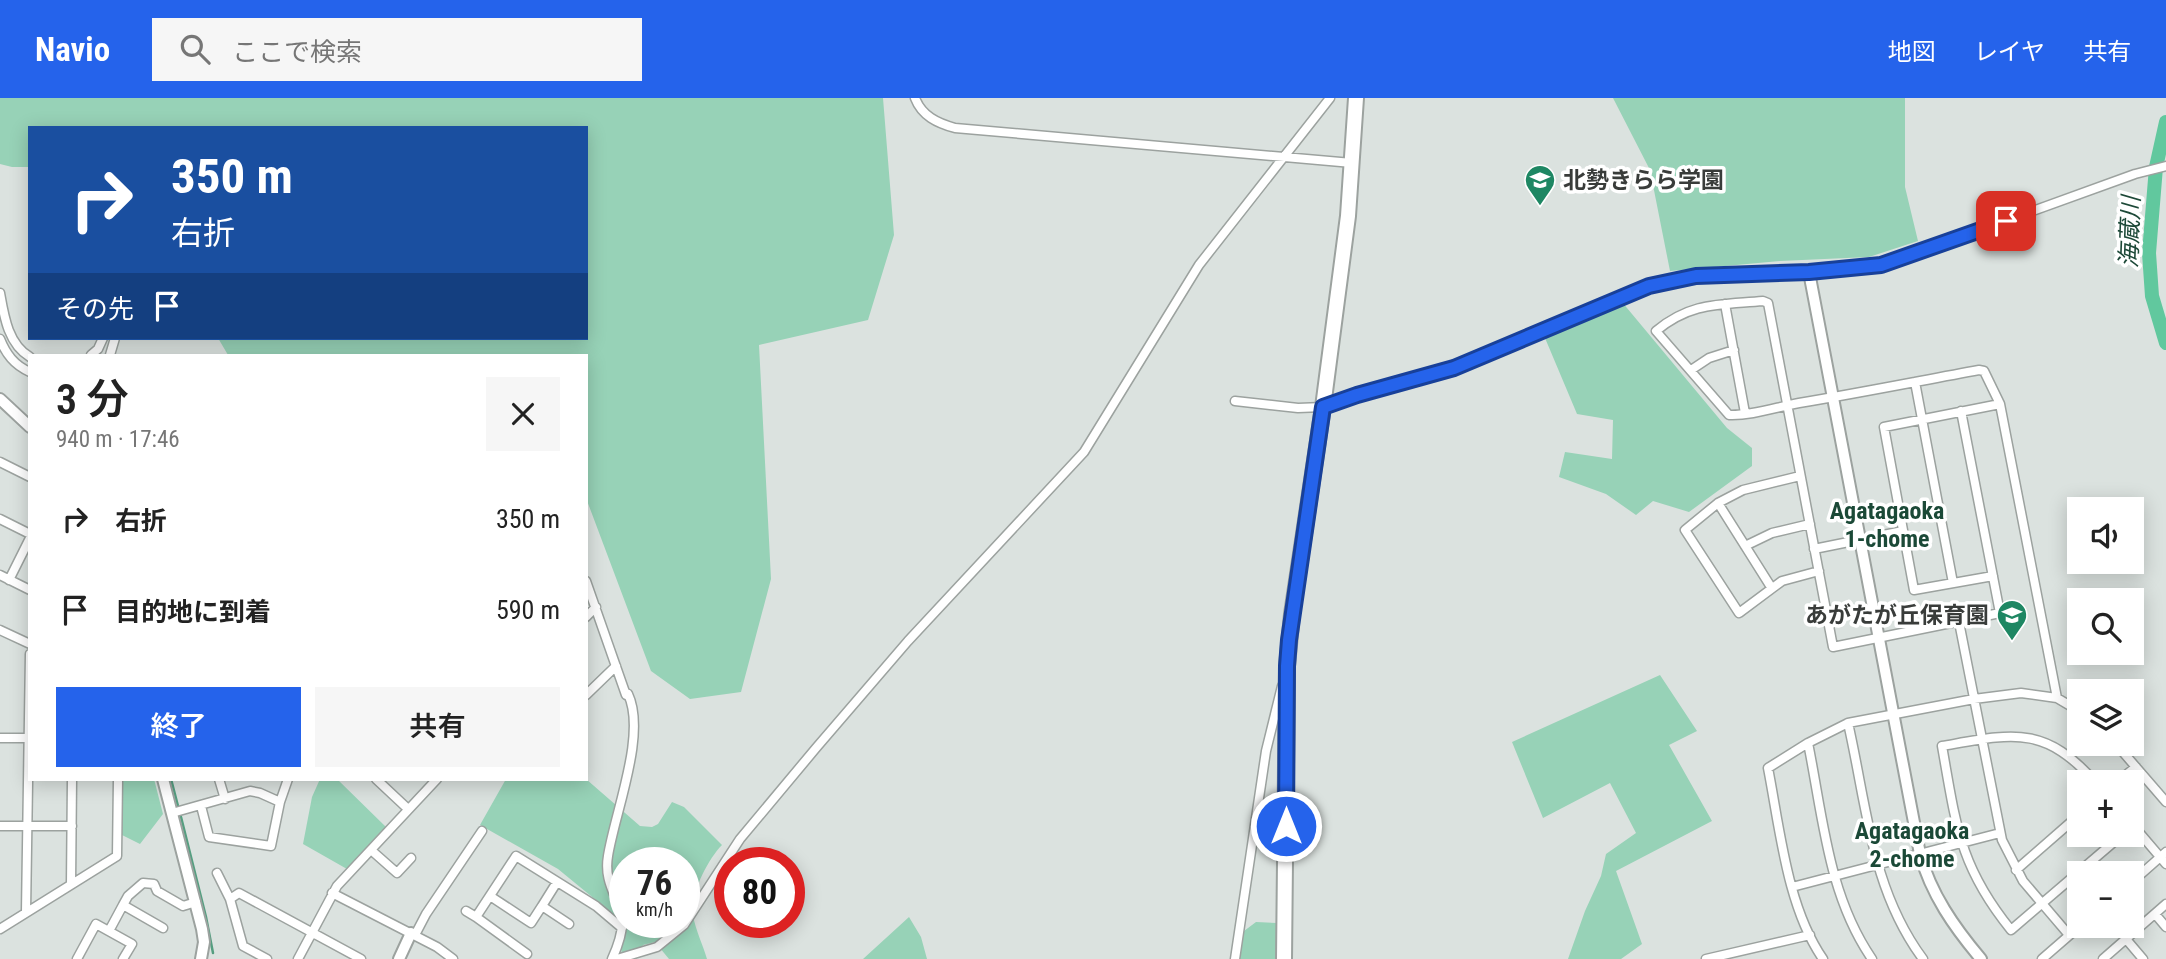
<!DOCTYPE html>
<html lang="ja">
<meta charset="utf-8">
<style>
body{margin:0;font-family:"Roboto Condensed","Noto Sans JP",sans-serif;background:#f6f6f6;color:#222;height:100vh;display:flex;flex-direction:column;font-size:26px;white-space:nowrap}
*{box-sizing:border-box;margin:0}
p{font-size:23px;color:#767676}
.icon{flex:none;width:38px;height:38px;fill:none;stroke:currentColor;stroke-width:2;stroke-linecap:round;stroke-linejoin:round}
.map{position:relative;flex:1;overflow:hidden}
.drawer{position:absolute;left:28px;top:256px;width:560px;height:427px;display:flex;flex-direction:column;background:#fff;border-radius:0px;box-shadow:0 4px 18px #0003}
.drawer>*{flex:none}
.banner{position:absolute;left:28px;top:28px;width:560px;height:214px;border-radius:0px;box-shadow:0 4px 18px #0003;background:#1a4fa0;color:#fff;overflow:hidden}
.buttons{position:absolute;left:2067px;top:399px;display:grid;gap:14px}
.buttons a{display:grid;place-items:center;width:77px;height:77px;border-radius:0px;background:#fff;box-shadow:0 4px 18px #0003;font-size:35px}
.speed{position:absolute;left:609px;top:749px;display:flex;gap:14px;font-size:35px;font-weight:700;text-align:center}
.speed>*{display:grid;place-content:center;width:91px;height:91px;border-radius:50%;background:#fff;box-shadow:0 4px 18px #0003;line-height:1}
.speed small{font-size:18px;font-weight:400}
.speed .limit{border:10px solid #d22;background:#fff;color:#111}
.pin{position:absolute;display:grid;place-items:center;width:60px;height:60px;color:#fff;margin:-30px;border-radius:14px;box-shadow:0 4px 10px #0006}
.me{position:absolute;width:77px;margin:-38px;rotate:0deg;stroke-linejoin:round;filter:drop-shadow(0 0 5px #0008)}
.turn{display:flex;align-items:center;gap:24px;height:147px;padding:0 28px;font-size:32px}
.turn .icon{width:91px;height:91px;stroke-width:2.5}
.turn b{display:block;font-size:49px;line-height:60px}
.then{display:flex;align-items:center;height:66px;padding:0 28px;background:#0003;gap:14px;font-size:26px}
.round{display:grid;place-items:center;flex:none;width:74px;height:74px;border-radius:0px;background:#f6f6f6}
.summary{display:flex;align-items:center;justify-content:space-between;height:119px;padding:0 28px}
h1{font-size:42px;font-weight:600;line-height:52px}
.cta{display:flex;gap:14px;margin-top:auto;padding:14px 28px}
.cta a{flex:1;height:80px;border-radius:0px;background:#2563eb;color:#fff;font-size:28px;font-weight:600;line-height:80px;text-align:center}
.cta a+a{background:#f6f6f6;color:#222}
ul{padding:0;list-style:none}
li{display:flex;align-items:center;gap:21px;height:91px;padding:0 28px}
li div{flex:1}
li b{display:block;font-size:26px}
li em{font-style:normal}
header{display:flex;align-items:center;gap:42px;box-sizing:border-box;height:98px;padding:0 35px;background:#2563eb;color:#fff}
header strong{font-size:33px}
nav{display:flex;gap:38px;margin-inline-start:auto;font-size:24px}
.search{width:490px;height:63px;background:#f6f6f6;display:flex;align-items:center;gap:18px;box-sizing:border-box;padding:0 24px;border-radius:0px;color:#767676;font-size:26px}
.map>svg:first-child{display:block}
.green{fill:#97d2b7;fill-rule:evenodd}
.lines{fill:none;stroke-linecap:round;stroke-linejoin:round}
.stream{stroke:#559e80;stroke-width:2.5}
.river{stroke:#61c89e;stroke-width:14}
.street-casing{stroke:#9ca29f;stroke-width:11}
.secondary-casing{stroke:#9ca29f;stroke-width:14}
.highway-casing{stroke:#9ca29f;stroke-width:18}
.street{stroke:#fff;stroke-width:8}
.secondary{stroke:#fff;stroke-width:10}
.highway{stroke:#fff;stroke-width:14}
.route-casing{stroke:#184099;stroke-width:18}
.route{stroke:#2563eb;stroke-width:12}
.labels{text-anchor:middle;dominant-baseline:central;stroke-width:7;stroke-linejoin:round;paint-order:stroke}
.poi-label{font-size:23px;font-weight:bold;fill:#393c3a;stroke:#fff;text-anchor:start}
.water-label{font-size:24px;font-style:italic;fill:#1d4938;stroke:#fff}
.neighbourhood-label{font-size:24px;font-weight:bold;fill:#1b4937;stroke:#fff}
</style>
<header>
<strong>Navio</strong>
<div class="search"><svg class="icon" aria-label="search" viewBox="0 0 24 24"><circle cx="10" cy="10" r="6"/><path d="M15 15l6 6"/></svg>ここで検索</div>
<nav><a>地図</a><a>レイヤ</a><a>共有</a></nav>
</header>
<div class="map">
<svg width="2166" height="861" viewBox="0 0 2166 861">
<rect width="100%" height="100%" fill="#dbe2df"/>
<!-- green -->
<path class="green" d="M0,0H883L894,137L868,222L759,247L771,481L741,594L690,601L651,573L586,400V257H228L218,240H586V30H30V69H12L0,66Z
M1613,0H1905V89L1918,143L1869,159L1780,163L1670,173L1650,72Z
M1622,204L1727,330L1752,350V368L1689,414L1653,403L1636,417L1606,396L1559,379L1565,354L1612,361L1613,322L1577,316L1545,240Z
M1660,577L1697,633L1669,647L1712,723L1616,773L1642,846L1621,861H1568L1585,813L1601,778L1606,756L1636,735L1610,685L1543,720L1512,644Z
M121,681H154L163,716L140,746L120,736Z
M320,681H337L386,729L347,771L303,746L312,699Z
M506,681H586L640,728L652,729L658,726L672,704L684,709L722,747C708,761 689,798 693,818C696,833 703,847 707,861H669L655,844L643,847L636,861H622L619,821L558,771L480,727ZM625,765H684V824H625Z
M909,819L921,839L927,861H863Z
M1256,824L1277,825V861H1239L1244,833Z"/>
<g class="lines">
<!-- stream -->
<path class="stream" d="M171,681L178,708
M181,719L206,819L213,855"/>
<!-- river -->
<path class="river" d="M2166,24L2156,69L2149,155L2152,198L2166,245"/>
<!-- street casing -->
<g class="street-casing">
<path id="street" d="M915,0C922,18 937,25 955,30L1352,65
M1983,131L2135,76L2166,68
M0,195C4,218 8,246 30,259
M1725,206L1745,315
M0,241C6,256 14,267 30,274
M91,257L98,251L103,240
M110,257L115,240
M1691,272L1709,260L1734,252
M1915,284L1953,485
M1235,303L1298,310L1323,309
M1961,313L2000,515L1833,549L1768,205L1763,203C1719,207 1691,204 1656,233L1729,317C1751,318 1777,309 1799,305C1859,295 1919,283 1979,272L1984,273L2000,306L2057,600
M0,364L30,379
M1800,378L1743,392L1718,405L1685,432L1739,515L1782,483L1819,473
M1718,405L1771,489
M0,421L30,436
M1745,448L1772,435L1810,426
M1814,451L1903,433
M0,477L30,492
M1993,478L1914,492L1884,329L2000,306
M9,482L30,440
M586,483L626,597L628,596C647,636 615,714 608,758C603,787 621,801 622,825C622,837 617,850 612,861
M586,519L596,509
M1959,524L2002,742L2023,783L2069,837
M0,532L30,546
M586,597L616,568
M1848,625C1867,708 1871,791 1923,861
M0,640H30
M1808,645C1823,719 1828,797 1872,861
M2116,646L2166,704
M219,681L225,701
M376,681L408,711
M2095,684C2044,626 2012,636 1942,648C1956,726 1959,768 2011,832L2122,737
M2117,684L2136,669
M280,704L288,681
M172,715L250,693L260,695L280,704L271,748L209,739L201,708
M2132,726L2166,766
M0,728H72
M371,752L397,775L411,760
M2016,772L2079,717
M217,775L230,801
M2132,784L2166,754
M71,786L72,681
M1792,789L2000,735
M332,795L437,849L453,861
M490,798L531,825L542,808L569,826
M123,807L128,798L143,785L154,786L157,793L183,808L196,804
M542,808L557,784
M466,813L476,819L516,758L596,808L622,830
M26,814L30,556
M2155,816L2166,829
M476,819L527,856
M0,831L117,758L118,681
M109,833L123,807L163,830
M415,837L426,816L482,733
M2126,841L2143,861
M77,861L96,826L132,846L123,861
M267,861L243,848L230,801L239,795L361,861
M298,861L337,788L437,681
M617,861L657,849L684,827L740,741L816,650L908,543L1084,354L1199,167L1330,0
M1235,861L1266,653L1282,588
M1706,861L1810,837
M1823,861C1787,809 1780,731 1768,670L1808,645L1848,625L1974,601L2021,595L2057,600L2079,613
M2042,861L2080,828
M2103,861L2166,806"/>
</g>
<!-- secondary casing -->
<g class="secondary-casing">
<path id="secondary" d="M1809,174L1920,756C1931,796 1954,829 1981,861
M0,301L30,329
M1323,309L1357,297L1454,270L1649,188L1696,178L1809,174L1881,167L1983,131
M163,681L202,831L204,844L201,861
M399,861L411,835"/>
</g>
<!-- highway casing -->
<g class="highway-casing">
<path id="highway" d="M1284,861L1287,568L1292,516L1323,309L1348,118L1356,0"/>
</g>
<!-- street -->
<use href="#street" class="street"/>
<!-- secondary -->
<use href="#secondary" class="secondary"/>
<!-- highway -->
<use href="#highway" class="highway"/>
</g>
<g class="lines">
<!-- route casing -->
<g class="route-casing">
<path id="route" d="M1286,728L1287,568L1289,542L1323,309L1357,297L1454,270L1649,188L1696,178L1809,174L1881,167L2006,123"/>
</g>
<!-- route -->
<use href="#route" class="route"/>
</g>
<!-- icons -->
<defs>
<g id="school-pin" transform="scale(1.575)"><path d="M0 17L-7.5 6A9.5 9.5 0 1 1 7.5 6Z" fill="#1e8763" stroke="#fff"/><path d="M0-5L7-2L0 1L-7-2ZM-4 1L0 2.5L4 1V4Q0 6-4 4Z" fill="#fff"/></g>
</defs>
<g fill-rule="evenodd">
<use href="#school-pin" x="1540" y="82"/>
<use href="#school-pin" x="2012" y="517"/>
</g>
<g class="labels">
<!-- poi labels -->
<g class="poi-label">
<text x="1563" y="82">北勢きらら学園</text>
<text x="1989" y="517" text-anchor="end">あがたが丘保育園</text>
</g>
<!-- water labels -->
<g class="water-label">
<text transform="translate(2130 134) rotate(-88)">海蔵川</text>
</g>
<!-- neighbourhood labels -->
<g class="neighbourhood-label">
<text x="1887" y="413">Agatagaoka<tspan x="1887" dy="28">1-chome</tspan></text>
<text x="1912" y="733">Agatagaoka<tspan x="1912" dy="28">2-chome</tspan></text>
</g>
</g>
</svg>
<div class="buttons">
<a><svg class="icon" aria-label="sound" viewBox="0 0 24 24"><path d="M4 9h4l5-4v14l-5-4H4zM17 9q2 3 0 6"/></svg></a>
<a><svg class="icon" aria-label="search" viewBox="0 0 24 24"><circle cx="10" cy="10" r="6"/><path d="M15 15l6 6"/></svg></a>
<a><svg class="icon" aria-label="layers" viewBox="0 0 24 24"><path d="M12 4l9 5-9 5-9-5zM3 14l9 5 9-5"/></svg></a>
<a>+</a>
<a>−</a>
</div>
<div class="speed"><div>76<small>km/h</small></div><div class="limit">80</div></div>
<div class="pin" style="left:2006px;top:123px;background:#d93025"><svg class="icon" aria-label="arrive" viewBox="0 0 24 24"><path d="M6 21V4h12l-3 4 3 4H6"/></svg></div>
<svg class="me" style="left:1286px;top:728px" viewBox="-20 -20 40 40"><circle r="17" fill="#2563eb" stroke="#fff" stroke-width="3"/><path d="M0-11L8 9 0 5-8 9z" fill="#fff"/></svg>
<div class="banner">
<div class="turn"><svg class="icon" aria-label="right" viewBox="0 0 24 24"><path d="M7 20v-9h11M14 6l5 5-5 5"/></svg><div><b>350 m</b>右折</div></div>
<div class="then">その先<svg class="icon" aria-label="arrive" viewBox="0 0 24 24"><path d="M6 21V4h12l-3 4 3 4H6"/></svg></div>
</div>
<section class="drawer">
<div class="summary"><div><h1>3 分</h1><p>940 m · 17:46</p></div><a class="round"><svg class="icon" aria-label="close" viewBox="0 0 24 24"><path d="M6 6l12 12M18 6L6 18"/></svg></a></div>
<ul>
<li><svg class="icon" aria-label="right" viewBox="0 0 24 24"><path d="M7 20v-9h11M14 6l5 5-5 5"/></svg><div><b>右折</b></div><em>350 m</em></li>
<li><svg class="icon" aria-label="arrive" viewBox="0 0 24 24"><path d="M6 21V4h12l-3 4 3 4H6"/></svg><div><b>目的地に到着</b></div><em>590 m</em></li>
</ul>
<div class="cta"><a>終了</a><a>共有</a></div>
</section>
</div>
